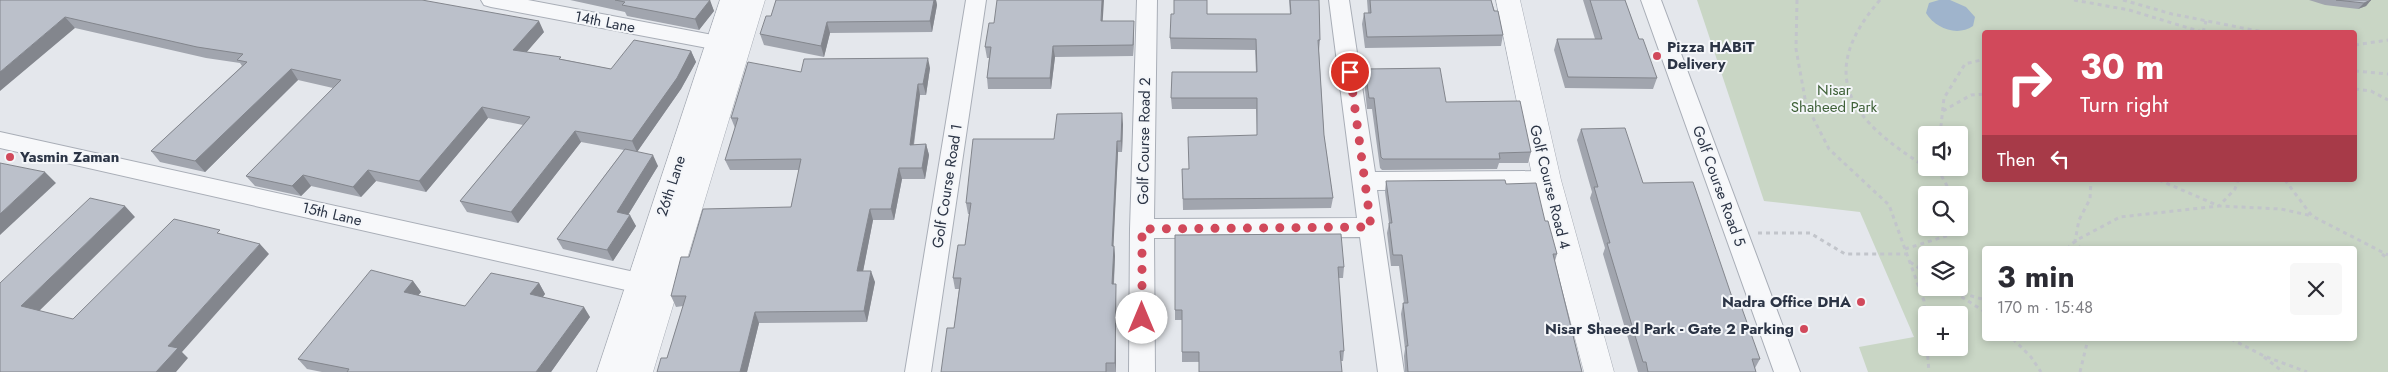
<!DOCTYPE html>
<meta charset="utf-8">
<style>
body{margin:0;font-family:Jost,sans-serif;background:#f7f7f7;color:#2b2b33;height:100vh;display:flex;flex-direction:column;font-size:19px;white-space:nowrap}
*{box-sizing:border-box;margin:0}
p{font-size:16px;color:#7c7c81}
.icon{flex:none;width:28px;height:28px;fill:none;stroke:currentColor;stroke-width:2;stroke-linecap:round;stroke-linejoin:round}
.map{position:relative;flex:1;overflow:hidden}
.panel{position:absolute;left:1982px;top:246px;width:375px;height:95px;display:flex;flex-direction:column;background:#fff;border-radius:5px;box-shadow:0 2px 8px #0003}
.panel>*{flex:none}
.hud{position:absolute;left:1982px;top:30px;width:375px;height:152px;border-radius:5px;box-shadow:0 2px 8px #0003;background:#d1495b;color:#fff;overflow:hidden}
.controls{position:absolute;left:1918px;top:126px;display:grid;gap:10px}
.controls a{display:grid;place-items:center;width:50px;height:50px;border-radius:5px;background:#fff;box-shadow:0 2px 8px #0003;font-size:25px}
.pin{position:absolute;display:grid;place-items:center;width:42px;height:42px;color:#fff;margin:-21px;border:2px solid #fff;border-radius:50%;box-shadow:0 1px 5px #0007}
.me{position:absolute;width:55px;margin:-28px;rotate:0deg;stroke-linejoin:round;filter:drop-shadow(0 0 4px #0008)}
.turn{display:flex;align-items:center;gap:18px;height:105px;padding:0 15px;font-size:22px}
.turn .icon{width:65px;height:65px;stroke-width:2.5}
.turn b{display:block;font-size:35px;line-height:42px}
.then{display:flex;align-items:center;height:48px;padding:0 15px;background:#0003;gap:10px;font-size:19px}
.round{display:grid;place-items:center;flex:none;width:52px;height:52px;border-radius:5px;background:#f7f7f7}
.overview{display:flex;align-items:center;justify-content:space-between;height:85px;padding:0 15px}
h1{font-size:30px;font-weight:700;line-height:38px}
.map>svg:first-child{display:block}
.green{fill:#c9d6c5;fill-rule:evenodd}
.water{fill:#9fb4cc}
.lines{fill:none;stroke-linecap:round;stroke-linejoin:round}
.minor-casing{stroke:#a9aeb7;stroke-width:2}
.tertiary-casing{stroke:#a9aeb7;stroke-width:1}
.path{stroke:#c2c5cb;stroke-width:3;stroke-dasharray:4 4;stroke-linecap:butt}
.minor{fill:#f7f8fa;fill-rule:evenodd}
.tertiary{fill:#f7f8fa;fill-rule:evenodd}
.wall{fill:#a1a5ae}
.shaded-wall{fill:#83868d}
.building{fill:#bbc0ca;stroke:#83868d}
.route{stroke:#d1495b;stroke-width:9;stroke-dasharray:0 16.2}
.poi-dot{fill:#d1495b;stroke:#f4f6f9;stroke-width:2}
.labels{text-anchor:middle;dominant-baseline:central;stroke-width:4;stroke-linejoin:round;paint-order:stroke}
.street-label{font-size:15px;fill:#2b3445;stroke:#f4f6f9}
.poi-label{font-size:15px;font-weight:bold;fill:#2b3445;stroke:#f4f6f9;text-anchor:start}
.park-label{font-size:15px;fill:#3f6138;stroke:#f4f6f9}
</style>
<div class="map">
<svg width="2388" height="372" viewBox="0 0 2388 372">
<rect width="100%" height="100%" fill="#e4e7ec"/>
<!-- green -->
<path class="green" d="M1697,0H2388V372H1868L1859,347L1914,337L1860,212L1764,201ZM1985,32H2355V180H1985ZM1926,135H1959V168H1926ZM1926,195H1959V228H1926ZM1985,249H2355V339H1985ZM1926,255H1959V288H1926ZM1926,315H1959V348H1926Z"/>
<!-- water -->
<path class="water" d="M1950,0L1966,7L1975,17L1973,26C1957,37 1935,28 1926,13L1929,3L1939,0Z"/>
<g class="lines">
<!-- minor casing -->
<g class="minor-casing">
<path id="minor" d="M481,0H528L718,36L726,38L729,43L726,48L718,50L491,7L484,5Z
M966,0H986L931,372H905Z
M1137,0H1157L1154,219L1357,218L1329,0H1349L1375,172L1547,171L1555,174L1559,180L1555,186L1547,189L1377,190L1404,372H1378L1360,237L1154,238L1155,372H1129L1130,229Z
M1641,0H1661L1800,372H1774Z
M0,132L639,273L667,278L671,285L667,292L658,295L639,293L0,148Z"/>
</g>
<!-- tertiary casing -->
<g class="tertiary-casing">
<path id="tertiary" d="M720,0H765L653,372H597Z
M1496,0H1520L1561,180L1614,372H1584L1533,180Z"/>
</g>
<!-- path -->
<path class="path" d="M1797,0L1796,49L1806,104L1829,149L1889,205L1924,301L1926,336
M1880,0C1813,77 1854,122 1926,167
M2074,0L2129,10L2202,32
M2123,0L2172,14L2263,32
M2203,32L2206,21
M2355,45L2388,40
M2355,71L2388,74
M2355,89L2371,91L2388,100
M1943,111L1971,95L1985,94
M1940,135L1944,98L1965,64L1985,59
M1927,168L1941,175
M1940,168L1941,175L1952,195
M2159,180L2219,206L2281,209L2312,216
M2285,180L2312,216L2388,255
M1758,233H1810L1845,254H1907
M1905,249L1962,231L1963,213L1959,206
M2067,249L2075,241L2120,217L2219,206L2235,189L2238,180
M2081,249L2075,241L2079,220L2090,199L2091,180
M2382,254L2388,259
M1910,262L1926,273
M1948,288L1985,312
M1955,291L1985,300
M2013,339L2031,357L2041,372
M2231,339L2264,356L2307,372
M1927,348L1929,372
M2264,357L2283,372
M2080,372L2088,339"/>
<!-- minor -->
<use href="#minor" class="minor"/>
<!-- tertiary -->
<use href="#tertiary" class="tertiary"/>
</g>
<!-- wall -->
<path class="wall" d="M0,0L544,32L526,52L611,69L691,51L696,62L681,89L637,152L658,166L628,215L636,226L613,261L563,249L557,239L624,150L581,142L518,223L467,212L460,201L523,125L488,118L426,192L376,181L361,197L311,186L301,196L255,186L246,176L333,88L298,80L205,172L160,162L151,151L242,66L240,63L206,58L75,28Z
M570,0H709L714,11L699,30L627,16L625,12Z
M776,0H936L937,5L932,32L830,33L824,57L764,45L760,34L771,16Z
M1289,0H1319L1320,40L1319,51L1324,135L1333,198L1331,208L1183,210L1182,169H1189L1257,135L1256,109H1172L1171,98L1256,72L1255,50L1171,49L1170,38L1207,14H1290Z
M1367,0H1491L1503,35L1501,46L1365,48L1362,24L1364,13H1368Z
M1583,0H1625L1639,39L1657,78L1653,89L1565,88L1554,50L1557,39H1595Z
M2309,0H2371L2366,6L2358,9L2325,5Z
M1103,21L1134,32L1133,56L1055,57L1051,89H988L987,78L989,58H987L985,47L994,23Z
M930,68L926,95H920L914,145L926,144L929,155L925,179H902L894,220H873L863,271L875,282L867,322L759,323L747,372H657L667,358L683,306L676,307L671,296L689,257L791,207L799,170H730L725,160L735,128L731,118L801,72Z
M1365,69L1446,102L1531,152L1528,163H1499L1497,169L1382,170L1380,168L1372,109H1367L1364,80Z
M1123,124L1122,152H1118L1113,246H1114L1115,256L1114,284L1116,294V372H941L954,328L959,289H955L953,278L965,245L969,214H968L966,203L1054,139Z
M1581,129L1643,183L1734,303L1760,359L1755,368L1756,372H1638L1603,254L1605,248L1590,198L1592,192L1577,140Z
M1386,181L1506,184L1545,221L1557,254L1555,261L1582,372H1405L1404,356L1405,349L1401,314L1403,303H1404L1399,266H1391L1387,233L1389,223L1385,192Z
M1175,235L1344,267L1343,278H1338L1344,351L1343,361L1182,362V320H1175Z
M413,281L421,292L418,295L465,306L539,283L545,294L543,297L590,317L551,372H322L307,369L298,359Z"/>
<!-- shaded-wall -->
<path class="shaded-wall" d="M710,0L714,11L699,30L695,19Z
M934,0H936L937,5L932,32L930,21Z
M1102,0H1104L1102,32L1101,21Z
M2371,0L2366,6L2358,9L2364,3Z
M65,17L75,28L0,91V72Z
M539,21L544,32L519,61L513,50Z
M1134,21V32L1133,56V45Z
M827,22L830,33L824,57L821,46Z
M1053,46L1055,57L1051,89L1050,78Z
M691,51L696,62L681,89L637,152L632,141Z
M928,58L930,68L926,95L923,84Z
M291,69L298,80L205,172L195,161Z
M918,84L920,95L912,155L910,145Z
M482,107L488,118L426,192L419,181Z
M1122,113L1123,124L1122,152L1121,141Z
M575,131L581,142L518,223L511,212Z
M1117,141L1118,152L1113,256L1112,246Z
M926,144L929,155L925,179L922,168Z
M653,155L658,166L623,223L617,212Z
M899,168L902,179L894,220L891,209Z
M368,170L376,181L361,197L353,187Z
M45,172L56,183L0,235V214Z
M303,175L311,186L301,196L292,186Z
M125,206L135,217L33,317L21,306Z
M870,209L873,220L861,282L857,271Z
M630,215L636,226L613,261L607,250Z
M260,244L269,254L182,352L188,358L176,372H156L168,346Z
M1114,246L1115,256L1113,294L1112,284Z
M871,271L875,282L867,322L864,311Z
M413,281L421,292L412,303L404,292Z
M539,283L545,294L537,304L530,294Z
M1116,284V372L1115,363Z
M584,307L590,317L551,372H536Z
M755,312L759,323L747,372H740Z"/>
<!-- building -->
<path class="building" d="M0,0H422L539,21L513,50L561,57L559,59L611,69L634,40L691,51L677,78L632,141L575,131L511,212L460,201L530,117L482,107L419,181L368,170L353,187L303,175L292,186L246,176L341,80L291,69L195,161L151,151L247,62L237,60L243,54L197,47L65,17L0,72Z
M615,0H710L695,19L622,5L625,2Z
M776,0H934L930,21L827,22L821,46L760,34L766,16H771Z
M997,0H1102L1101,21H1134L1133,45L1053,46L1050,78H987L991,47H985L989,23H994Z
M1174,0H1207V14H1291L1290,0H1319L1320,40H1318L1324,135L1333,198L1183,199L1182,169H1189L1188,137L1257,135V98H1171L1172,72H1257L1256,39L1170,38L1171,14H1174Z
M1370,0H1491L1494,11H1498L1503,35L1367,37L1364,13H1371Z
M1590,0H1625L1639,39H1643L1657,78L1568,77L1557,39H1602Z
M2336,0H2371L2364,3Z
M928,58L923,84H918L910,145L926,144L922,168H899L891,209H870L857,271H871L864,311L755,312L740,372H657L661,358H667L686,296H671L681,257H689L703,209L791,207L801,159L725,160L738,118H731L748,62L801,72L804,59Z
M1440,68L1446,102L1520,101L1531,152L1499,153L1500,159H1383L1381,157L1374,98H1369L1365,69Z
M1122,113L1121,141H1117L1112,246H1114L1112,284H1116L1115,363H1106V372H941L947,328H954L961,278H953L958,245H965L971,203H966L973,139H1054L1057,114Z
M1625,128L1643,183L1693,182L1734,303H1740L1760,359H1752L1756,372H1648L1646,362H1643L1607,243H1610L1594,187H1598L1581,129Z
M625,149L653,155L617,212L630,215L607,250L557,239Z
M0,163L45,172L0,214Z
M1505,180L1506,184L1536,183L1545,221H1548L1557,254H1553L1582,372H1408L1406,346H1408L1403,303H1408L1402,255H1393L1389,223H1392L1386,181Z
M90,198L125,206L21,306L73,319L174,219L220,230L217,233L260,244L168,346L178,348L156,372H0V283Z
M1341,234L1344,267H1338L1344,351H1340L1342,372H1199V352H1182V310H1175V235Z
M371,270L413,281L404,292L465,306L491,273L539,283L530,294L584,307L536,372H347L349,369L298,359Z"/>
<g class="lines">
<!-- route -->
<path class="route" d="M1142,318V229L1371,227L1350,72"/>
</g>
<!-- markers -->
<g class="poi-dot">
<circle cx="1657" cy="56" r="5"/>
<circle cx="10" cy="157" r="5"/>
<circle cx="1861" cy="302" r="5"/>
<circle cx="1804" cy="329" r="5"/>
</g>
<g class="labels">
<!-- street labels -->
<g class="street-label">
<text transform="translate(605 22) rotate(11)">14th Lane</text>
<text transform="translate(1144 141) rotate(-89)">Golf Course Road 2</text>
<text transform="translate(671 186) rotate(-72)">26th Lane</text>
<text transform="translate(947 186) rotate(-81)">Golf Course Road 1</text>
<text transform="translate(1719 186) rotate(70)">Golf Course Road 5</text>
<text transform="translate(1550 187) rotate(76)">Golf Course Road 4</text>
<text transform="translate(332 214) rotate(13)">15th Lane</text>
</g>
<!-- poi labels -->
<g class="poi-label">
<text x="1667" y="47">Pizza HABiT<tspan x="1667" dy="17">Delivery</tspan></text>
<text x="20" y="157">Yasmin Zaman</text>
<text x="1851" y="302" text-anchor="end">Nadra Office DHA</text>
<text x="1794" y="329" text-anchor="end">Nisar Shaeed Park - Gate 2 Parking</text>
</g>
<!-- park labels -->
<g class="park-label">
<text x="1834" y="90">Nisar<tspan x="1834" dy="17">Shaheed Park</tspan></text>
</g>
</g>
</svg>
<div class="controls">
<a><svg class="icon" aria-label="sound" viewBox="0 0 24 24"><path d="M4 9h4l5-4v14l-5-4H4zM17 9q2 3 0 6"/></svg></a>
<a><svg class="icon" aria-label="search" viewBox="0 0 24 24"><circle cx="10" cy="10" r="6"/><path d="M15 15l6 6"/></svg></a>
<a><svg class="icon" aria-label="layers" viewBox="0 0 24 24"><path d="M12 4l9 5-9 5-9-5zM3 14l9 5 9-5"/></svg></a>
<a>+</a>
</div>
<div class="pin" style="left:1350px;top:72px;background:#d93025"><svg class="icon" aria-label="arrive" viewBox="0 0 24 24"><path d="M6 21V4h12l-3 4 3 4H6"/></svg></div>
<svg class="me" style="left:1142px;top:318px" viewBox="-20 -20 40 40"><circle r="19" fill="#fff"/><path d="M0-13L10 11 0 6-10 11z" fill="#d1495b"/></svg>
<div class="hud">
<div class="turn"><svg class="icon" aria-label="right" viewBox="0 0 24 24"><path d="M7 20v-9h11M14 6l5 5-5 5"/></svg><div><b>30 m</b>Turn right</div></div>
<div class="then">Then<svg class="icon" aria-label="left" viewBox="0 0 24 24"><path d="M17 20v-9H6M10 6l-5 5 5 5"/></svg></div>
</div>
<section class="panel">
<div class="overview"><div><h1>3 min</h1><p>170 m · 15:48</p></div><a class="round"><svg class="icon" aria-label="close" viewBox="0 0 24 24"><path d="M6 6l12 12M18 6L6 18"/></svg></a></div>
</section>
</div>
